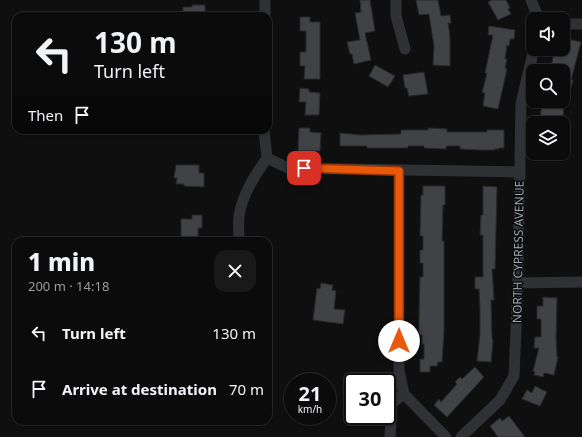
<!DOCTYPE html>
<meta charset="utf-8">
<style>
body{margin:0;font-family:"Noto Sans",sans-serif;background:#19191a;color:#f1f3f6;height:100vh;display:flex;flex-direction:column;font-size:15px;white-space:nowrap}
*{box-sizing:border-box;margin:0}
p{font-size:13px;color:#9a9b9d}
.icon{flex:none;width:22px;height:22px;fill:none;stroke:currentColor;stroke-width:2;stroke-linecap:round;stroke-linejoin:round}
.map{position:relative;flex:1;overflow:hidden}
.details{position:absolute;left:12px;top:237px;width:260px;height:188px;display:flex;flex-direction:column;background:#0b0b0c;border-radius:12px;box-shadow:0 1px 3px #0004,0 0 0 1px #2b2b2d}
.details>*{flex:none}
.banner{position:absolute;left:12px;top:12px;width:260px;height:122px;border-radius:12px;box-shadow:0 1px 3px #0004,0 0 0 1px #2b2b2d;background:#0b0b0c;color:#f1f3f6;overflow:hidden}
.fabs{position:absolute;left:526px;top:12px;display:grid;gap:8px}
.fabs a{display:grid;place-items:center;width:44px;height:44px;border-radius:8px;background:#0b0b0c;box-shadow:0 1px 3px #0004,0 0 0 1px #2b2b2d;font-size:20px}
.speed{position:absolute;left:284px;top:373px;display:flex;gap:8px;font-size:20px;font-weight:700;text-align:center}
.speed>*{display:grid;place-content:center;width:52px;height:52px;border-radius:50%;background:#0b0b0c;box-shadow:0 1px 3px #0004,0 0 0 1px #2b2b2d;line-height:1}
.speed small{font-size:10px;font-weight:400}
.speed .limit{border:2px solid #111;border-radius:6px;background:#fff;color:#111}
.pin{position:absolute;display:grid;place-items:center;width:34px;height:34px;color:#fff;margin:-17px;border-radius:8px;box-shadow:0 2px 6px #0006}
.me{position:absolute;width:44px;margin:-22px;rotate:0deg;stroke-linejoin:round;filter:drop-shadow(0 0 3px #0008)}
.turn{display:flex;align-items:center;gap:14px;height:84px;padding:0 16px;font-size:18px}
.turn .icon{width:52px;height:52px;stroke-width:2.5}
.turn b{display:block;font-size:28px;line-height:34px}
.then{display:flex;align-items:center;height:38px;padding:0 16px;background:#0003;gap:8px;font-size:15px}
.round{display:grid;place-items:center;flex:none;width:42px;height:42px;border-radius:12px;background:#19191a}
.overview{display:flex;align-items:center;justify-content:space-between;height:68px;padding:0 16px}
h1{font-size:24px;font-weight:800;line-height:30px}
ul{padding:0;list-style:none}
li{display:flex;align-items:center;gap:12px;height:56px;padding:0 16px}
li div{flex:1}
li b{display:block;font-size:15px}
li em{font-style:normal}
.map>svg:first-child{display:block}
.building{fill:#404246;stroke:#29292c}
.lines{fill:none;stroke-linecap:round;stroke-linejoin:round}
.minor{stroke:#303135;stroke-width:11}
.route-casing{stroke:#983908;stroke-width:10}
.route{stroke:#ea580c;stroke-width:7}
.labels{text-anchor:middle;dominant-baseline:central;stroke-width:3;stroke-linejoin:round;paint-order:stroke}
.street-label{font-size:12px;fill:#a0a7b0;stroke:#0a0a0b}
</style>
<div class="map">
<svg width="582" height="437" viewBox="0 0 582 437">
<rect width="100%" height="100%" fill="#0f0f10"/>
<!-- building -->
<path class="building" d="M360,0H370L375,31L365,33L371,60L354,64L352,54H350L347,42L360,40L355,13L361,12Z
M416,0H438L441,16L450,15L451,23H448L450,37V66L433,65L434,46L429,14L419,15Z
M492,0H506L510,8L508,9L511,14L498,20L488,2Z
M192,5H205V16H183V7H192Z
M300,17H310V22H320V79H304L305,66H300V52H306V31H300Z
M489,26L515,30L514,39H510L509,46L507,45L505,59H507L505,68L507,69L498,109L483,106L485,93H482L487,73H485L493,35H488Z
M567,39L581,42L571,80H573L571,88L563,86V71H550L555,49H563L564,43H566Z
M375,65L395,76L388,87L369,76Z
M424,72L428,94L409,96L407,88H405L403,75Z
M300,88L309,89V92L320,93L319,115H305L306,102H299Z
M542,101H564L563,121L540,120Z
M299,128H310V132L321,133L320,151H298Z
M428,128L447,129V132H487V130H504V148H499V149H495V150H481L460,149V146H446V149L424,148V146H408V148H367V146H340V133L360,135L401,134V130H428Z
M176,165H199V173H204V187L184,186V184H176L177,178H174Z
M423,186H445V205H443L442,241H444V331L442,362H438L437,366H430V372H420V359H424V344H422V335H419V317L420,277H423V263H420V250H423V236H420L421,195H423Z
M483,186L497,187L495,269H492L494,300H491L492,339L493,340L491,362L477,361L480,334V308L479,289H475V277H483V235H480L481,215H483Z
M192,215H202V228H198V241H181V219H192Z
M321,283L333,285L332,290L336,291L334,309L345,310L343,324L313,320L317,288L320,289Z
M543,297L557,298L556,338L557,357H558L554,375L544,373L543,377L534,375L535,372L533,371L539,348H534L535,337H541V319H537V306H543Z
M475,367L484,377L447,417L434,405L439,399L441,402L457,384L455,382L460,377L462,379Z
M535,386L547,392L540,406L522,399L527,390L532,393Z
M509,416L525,437H498L490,426L500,418L502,421Z"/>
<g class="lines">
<!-- minor -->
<path class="minor" d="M396,0V16L405,49
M531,0L539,19
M265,16V0
M563,24H582
M267,158L288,168L520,172
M399,171V371L404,394L446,437
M239,241C239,233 238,224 239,216C242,195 255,175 267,158L264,130
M518,283L582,282
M390,437L392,403L404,394
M461,437L500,400L514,376L518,283L521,103L534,49"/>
</g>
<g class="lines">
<!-- route casing -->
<g class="route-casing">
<path id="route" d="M304,168L399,171V341"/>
</g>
<!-- route -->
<use href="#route" class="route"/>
</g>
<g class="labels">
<!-- street labels -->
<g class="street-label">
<text transform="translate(518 252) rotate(-89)">NORTH CYPRESS AVENUE</text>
</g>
</g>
</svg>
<div class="fabs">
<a><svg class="icon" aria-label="sound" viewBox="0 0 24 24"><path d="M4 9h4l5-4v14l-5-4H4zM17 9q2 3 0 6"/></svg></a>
<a><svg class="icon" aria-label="search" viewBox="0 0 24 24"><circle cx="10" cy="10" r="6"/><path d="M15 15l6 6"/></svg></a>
<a><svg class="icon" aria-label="layers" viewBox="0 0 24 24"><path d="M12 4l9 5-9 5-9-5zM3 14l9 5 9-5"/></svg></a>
</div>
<div class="speed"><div>21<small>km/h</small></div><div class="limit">30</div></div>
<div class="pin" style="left:304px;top:168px;background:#d93025"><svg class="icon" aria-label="arrive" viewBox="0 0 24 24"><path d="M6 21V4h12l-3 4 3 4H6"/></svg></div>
<svg class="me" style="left:399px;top:341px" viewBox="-20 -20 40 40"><circle r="19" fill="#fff"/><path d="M0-13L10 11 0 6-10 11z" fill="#ea580c"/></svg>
<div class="banner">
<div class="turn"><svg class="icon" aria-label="left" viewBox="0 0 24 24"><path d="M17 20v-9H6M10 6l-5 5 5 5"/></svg><div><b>130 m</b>Turn left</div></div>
<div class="then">Then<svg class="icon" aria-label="arrive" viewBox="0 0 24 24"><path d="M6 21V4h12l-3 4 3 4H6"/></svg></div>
</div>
<section class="details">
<div class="overview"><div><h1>1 min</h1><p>200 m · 14:18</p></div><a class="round"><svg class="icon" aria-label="close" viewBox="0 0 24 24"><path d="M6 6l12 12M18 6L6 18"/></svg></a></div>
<ul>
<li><svg class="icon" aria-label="left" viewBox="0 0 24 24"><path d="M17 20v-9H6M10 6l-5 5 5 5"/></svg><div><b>Turn left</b></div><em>130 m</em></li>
<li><svg class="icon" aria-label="arrive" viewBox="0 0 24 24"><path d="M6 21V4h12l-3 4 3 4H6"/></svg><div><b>Arrive at destination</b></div><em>70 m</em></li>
</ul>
</section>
</div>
